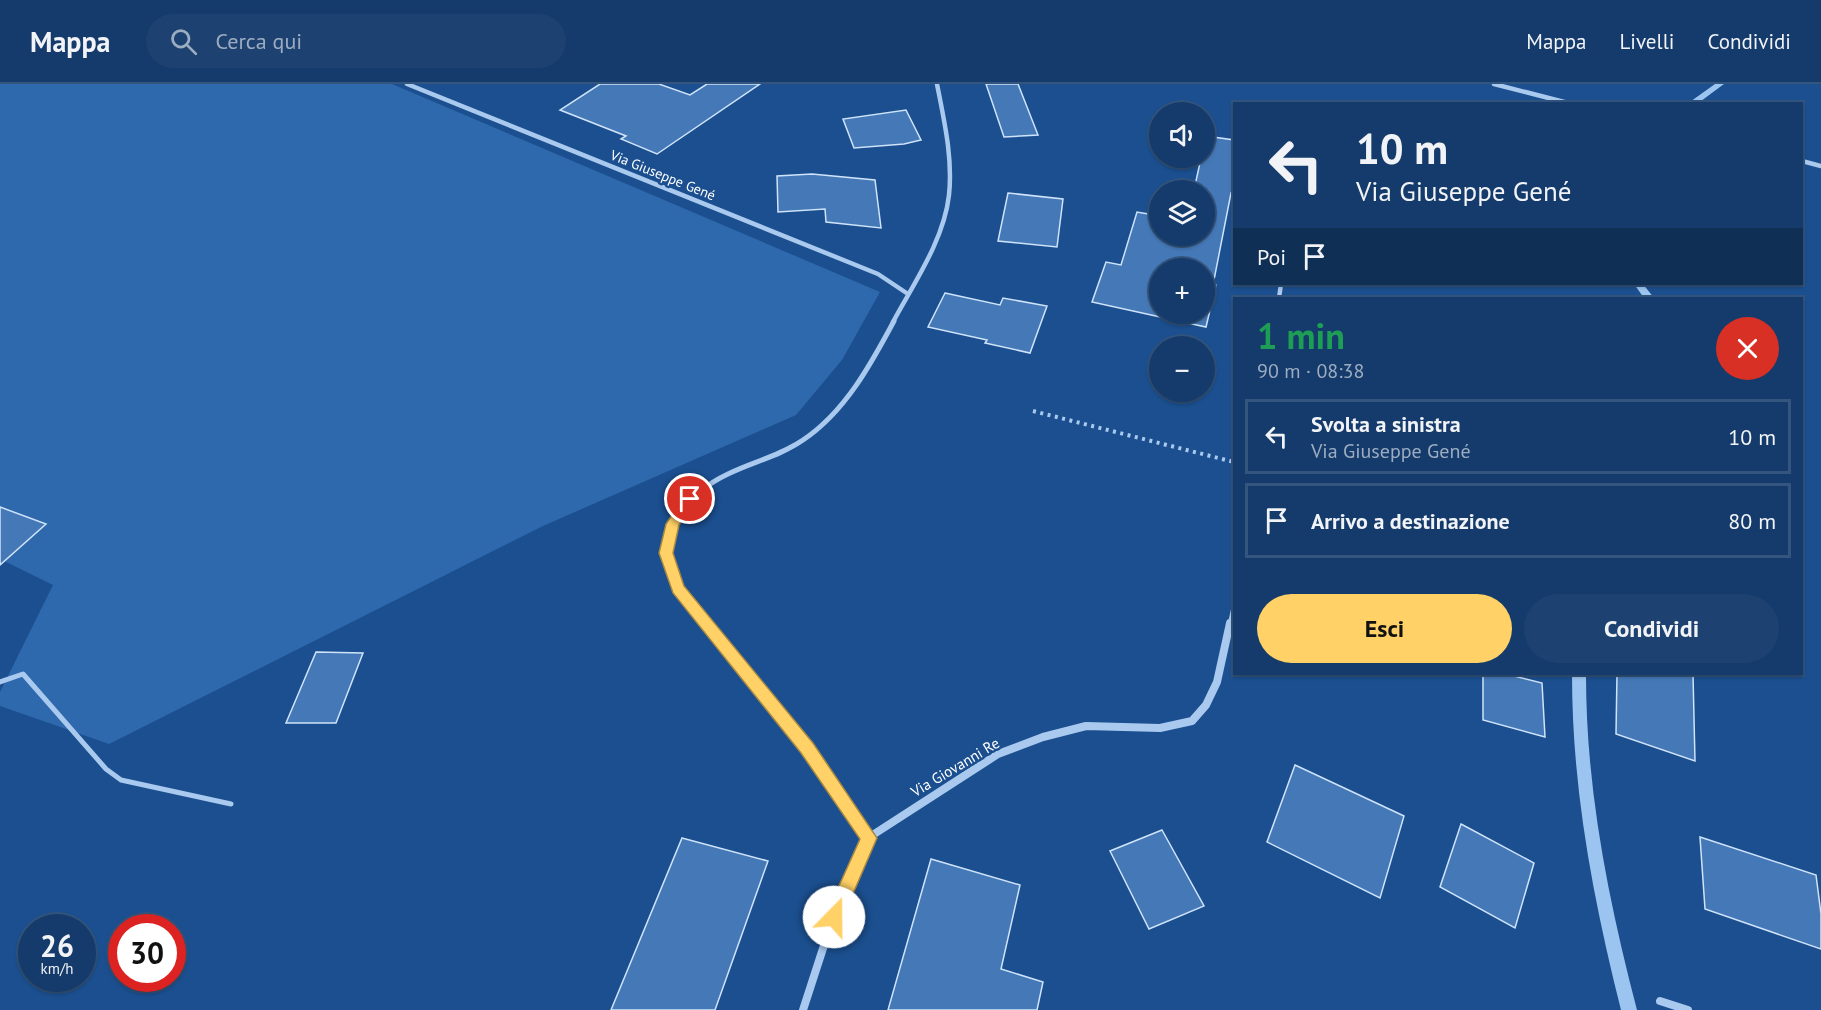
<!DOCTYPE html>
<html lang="it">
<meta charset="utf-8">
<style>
body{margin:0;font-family:"PT Sans",sans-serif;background:#1d4271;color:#f1f3f6;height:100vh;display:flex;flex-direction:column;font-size:22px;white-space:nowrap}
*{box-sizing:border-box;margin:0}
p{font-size:20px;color:#9dadc1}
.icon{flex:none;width:33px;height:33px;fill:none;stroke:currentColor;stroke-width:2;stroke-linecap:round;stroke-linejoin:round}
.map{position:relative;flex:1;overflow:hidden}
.side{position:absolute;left:1233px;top:213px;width:570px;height:378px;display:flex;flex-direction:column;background:#143b6b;border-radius:0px;box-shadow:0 2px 4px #0004,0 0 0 2px #33557e}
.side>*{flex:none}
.banner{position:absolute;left:1233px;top:18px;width:570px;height:183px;border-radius:0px;box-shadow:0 2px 4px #0004,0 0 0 2px #33557e;background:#143b6b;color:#f1f3f6;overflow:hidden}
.fabs{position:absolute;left:1149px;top:18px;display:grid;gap:12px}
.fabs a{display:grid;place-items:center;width:66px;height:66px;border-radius:50%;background:#143b6b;box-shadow:0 2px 4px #0004,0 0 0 2px #33557e;font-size:30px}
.speed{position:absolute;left:18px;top:830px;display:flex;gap:12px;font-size:30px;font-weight:700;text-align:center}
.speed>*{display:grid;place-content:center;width:78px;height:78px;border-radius:50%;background:#143b6b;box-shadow:0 2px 4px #0004,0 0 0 2px #33557e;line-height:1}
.speed small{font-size:15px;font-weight:400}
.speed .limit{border:9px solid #d22;background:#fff;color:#111}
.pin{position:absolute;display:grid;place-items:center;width:51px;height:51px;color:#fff;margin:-26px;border:3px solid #fff;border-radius:50%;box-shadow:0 2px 6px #0007}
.me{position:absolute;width:66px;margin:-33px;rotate:22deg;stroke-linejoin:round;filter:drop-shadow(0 0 4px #0008)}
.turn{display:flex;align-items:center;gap:21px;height:126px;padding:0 24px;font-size:27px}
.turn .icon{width:78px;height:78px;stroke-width:2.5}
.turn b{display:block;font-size:42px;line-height:51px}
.then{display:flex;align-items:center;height:57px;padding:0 24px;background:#0003;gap:12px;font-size:22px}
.round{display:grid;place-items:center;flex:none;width:63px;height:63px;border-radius:32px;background:#1d4271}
.overview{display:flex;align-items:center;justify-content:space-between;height:102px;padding:0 24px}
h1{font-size:36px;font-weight:600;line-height:45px;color:#1e9e55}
.button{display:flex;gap:12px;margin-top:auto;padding:12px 24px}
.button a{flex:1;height:69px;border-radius:36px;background:#ffd166;color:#111;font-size:24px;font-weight:600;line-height:69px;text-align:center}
.button a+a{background:#1d4271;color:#f1f3f6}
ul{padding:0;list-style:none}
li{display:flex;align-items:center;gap:18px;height:75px;margin:0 12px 9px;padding:0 12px;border:3px solid #33557e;border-radius:0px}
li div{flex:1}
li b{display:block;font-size:22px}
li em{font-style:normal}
header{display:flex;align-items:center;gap:36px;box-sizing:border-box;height:84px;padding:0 30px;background:#143b6b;border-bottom:2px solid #33557e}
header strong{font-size:28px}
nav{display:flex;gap:33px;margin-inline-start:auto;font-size:21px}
.search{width:420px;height:54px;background:#1d4271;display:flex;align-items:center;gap:15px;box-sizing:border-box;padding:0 21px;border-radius:33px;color:#9dadc1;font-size:22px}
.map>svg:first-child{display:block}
.green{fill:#2e69ad}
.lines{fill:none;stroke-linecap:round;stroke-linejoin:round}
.stream{fill:#9cc4f0;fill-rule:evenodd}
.building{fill:#4478b7;stroke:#cfe3fa;stroke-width:1.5;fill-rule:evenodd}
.path{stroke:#a9c9ee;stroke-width:4;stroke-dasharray:3 4.5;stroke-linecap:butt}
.service{stroke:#a9c9ee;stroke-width:5}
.minor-far2{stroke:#a9c9ee;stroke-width:4.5}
.minor-far1{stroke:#a9c9ee;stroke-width:5}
.minor{stroke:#a9c9ee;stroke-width:8}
.route{fill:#ffd166;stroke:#a68842;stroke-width:1.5}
.labels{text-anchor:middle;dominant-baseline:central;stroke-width:5;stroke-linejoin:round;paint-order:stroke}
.far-street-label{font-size:14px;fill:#fff;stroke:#1b4f8f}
.street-label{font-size:15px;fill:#fff;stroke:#1b4f8f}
</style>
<header>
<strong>Mappa</strong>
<div class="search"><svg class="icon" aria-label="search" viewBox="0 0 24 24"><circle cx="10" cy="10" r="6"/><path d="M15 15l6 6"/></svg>Cerca qui</div>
<nav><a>Mappa</a><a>Livelli</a><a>Condividi</a></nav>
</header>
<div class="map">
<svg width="1821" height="926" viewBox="0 0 1821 926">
<rect width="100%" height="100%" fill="#1b4f8f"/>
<!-- green -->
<path class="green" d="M0,0H392L880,208L842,276L796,331L543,442L109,660L0,622V608L53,501L0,475Z"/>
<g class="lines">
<!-- stream -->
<path class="stream" d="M1715,0H1724L1697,20H1687Z
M1634,200H1643L1654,214H1644Z
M1572,590H1586C1586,706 1608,814 1637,926H1621C1593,814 1572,706 1572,590Z"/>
</g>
<!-- building -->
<path class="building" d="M600,0H659L690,11L707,0H760L657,70L621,55L626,52L560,26Z
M986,0H1018L1038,51L1004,53Z
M906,26L921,56L904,60L854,64L843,35Z
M1206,52L1234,56V110L1231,109L1213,201H1216L1206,243L1092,218L1106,178L1121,181L1137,128L1160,132V152H1204V106H1194L1201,74H1204ZM1160,184H1204V230H1160Z
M812,90L875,96L881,144L826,138L825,125L778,128L777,92Z
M1008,109L1063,115L1057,163L998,157Z
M945,209L1000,221L1003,214L1047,222L1030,269L985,259L987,256L928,243Z
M0,423L46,440L0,481Z
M316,568L363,569L336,639H286Z
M1483,590H1506L1542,599L1545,653L1483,636Z
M1617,590H1693L1695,677L1616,650Z
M1295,681L1404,732L1380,814L1267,758Z
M1461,740L1534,779L1515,844L1440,803Z
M1162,746L1204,822L1149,845L1110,767Z
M1700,753L1816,791L1821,830V865L1705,825Z
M682,754L768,777L715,926H611Z
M931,775L1020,801L1001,885L1043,898L1037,926H888Z"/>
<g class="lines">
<!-- path -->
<path class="path" d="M1033,327L1234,378"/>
<!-- service -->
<path class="service" d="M0,598L23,590L106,685L121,696L231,720"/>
<!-- minor-far2 -->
<path class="minor-far2" d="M407,0L878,190L908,210
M1494,0L1572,20
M1802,77L1821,82
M1279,214L1281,200
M893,238C914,199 944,156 949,111C953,74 944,36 937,0"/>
<!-- minor-far1 -->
<path class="minor-far1" d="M706,541C695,528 683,515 676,500C654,451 684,411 728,390C752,378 780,372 803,356C845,328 871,280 894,237
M1230,541L1234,523"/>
<!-- minor -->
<path class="minor" d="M705,539L807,664L868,754
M1660,917L1688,926
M803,926L828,849L868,754L998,670L1043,653L1086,642L1160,644L1192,637L1206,621L1217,598L1230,539"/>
</g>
<!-- route -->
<path class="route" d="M690,410L696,415L679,441L673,469L684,502L813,659L877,754L840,840L834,842L828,840L825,833L860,755L801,669L673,509L659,469L666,440L685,411Z"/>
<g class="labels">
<!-- far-street labels -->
<g class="far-street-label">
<text transform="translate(663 91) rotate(22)">Via Giuseppe Gené</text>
</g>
<!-- street labels -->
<g class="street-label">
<text transform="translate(955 683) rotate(-31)">Via Giovanni Re</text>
</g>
</g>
</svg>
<div class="fabs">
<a><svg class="icon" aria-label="sound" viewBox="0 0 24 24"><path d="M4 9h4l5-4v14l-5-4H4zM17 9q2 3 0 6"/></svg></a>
<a><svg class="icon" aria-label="layers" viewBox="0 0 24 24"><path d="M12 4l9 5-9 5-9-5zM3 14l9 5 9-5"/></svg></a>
<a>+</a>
<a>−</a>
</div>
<div class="speed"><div>26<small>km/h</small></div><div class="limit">30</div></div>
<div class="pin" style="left:690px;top:415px;background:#d93025"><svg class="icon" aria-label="arrive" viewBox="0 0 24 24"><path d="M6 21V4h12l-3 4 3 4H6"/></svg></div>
<svg class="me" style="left:834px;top:833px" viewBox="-20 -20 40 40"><circle r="19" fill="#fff"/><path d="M0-13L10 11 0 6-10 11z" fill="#ffd166"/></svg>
<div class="banner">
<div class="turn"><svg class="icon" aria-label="left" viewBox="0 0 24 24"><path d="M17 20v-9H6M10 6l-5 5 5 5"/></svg><div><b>10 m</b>Via Giuseppe Gené</div></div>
<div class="then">Poi<svg class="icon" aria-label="arrive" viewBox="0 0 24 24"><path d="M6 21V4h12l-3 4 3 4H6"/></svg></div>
</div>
<section class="side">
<div class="overview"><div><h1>1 min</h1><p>90 m · 08:38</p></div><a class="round" style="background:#d93025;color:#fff"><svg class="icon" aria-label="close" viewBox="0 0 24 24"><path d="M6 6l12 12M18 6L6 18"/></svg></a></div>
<ul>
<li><svg class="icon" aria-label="left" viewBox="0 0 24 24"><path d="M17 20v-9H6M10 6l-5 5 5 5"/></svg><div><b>Svolta a sinistra</b><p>Via Giuseppe Gené</p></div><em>10 m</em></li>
<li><svg class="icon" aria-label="arrive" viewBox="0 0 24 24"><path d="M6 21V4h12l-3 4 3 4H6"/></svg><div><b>Arrivo a destinazione</b></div><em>80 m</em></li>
</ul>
<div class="button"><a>Esci</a><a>Condividi</a></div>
</section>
</div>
